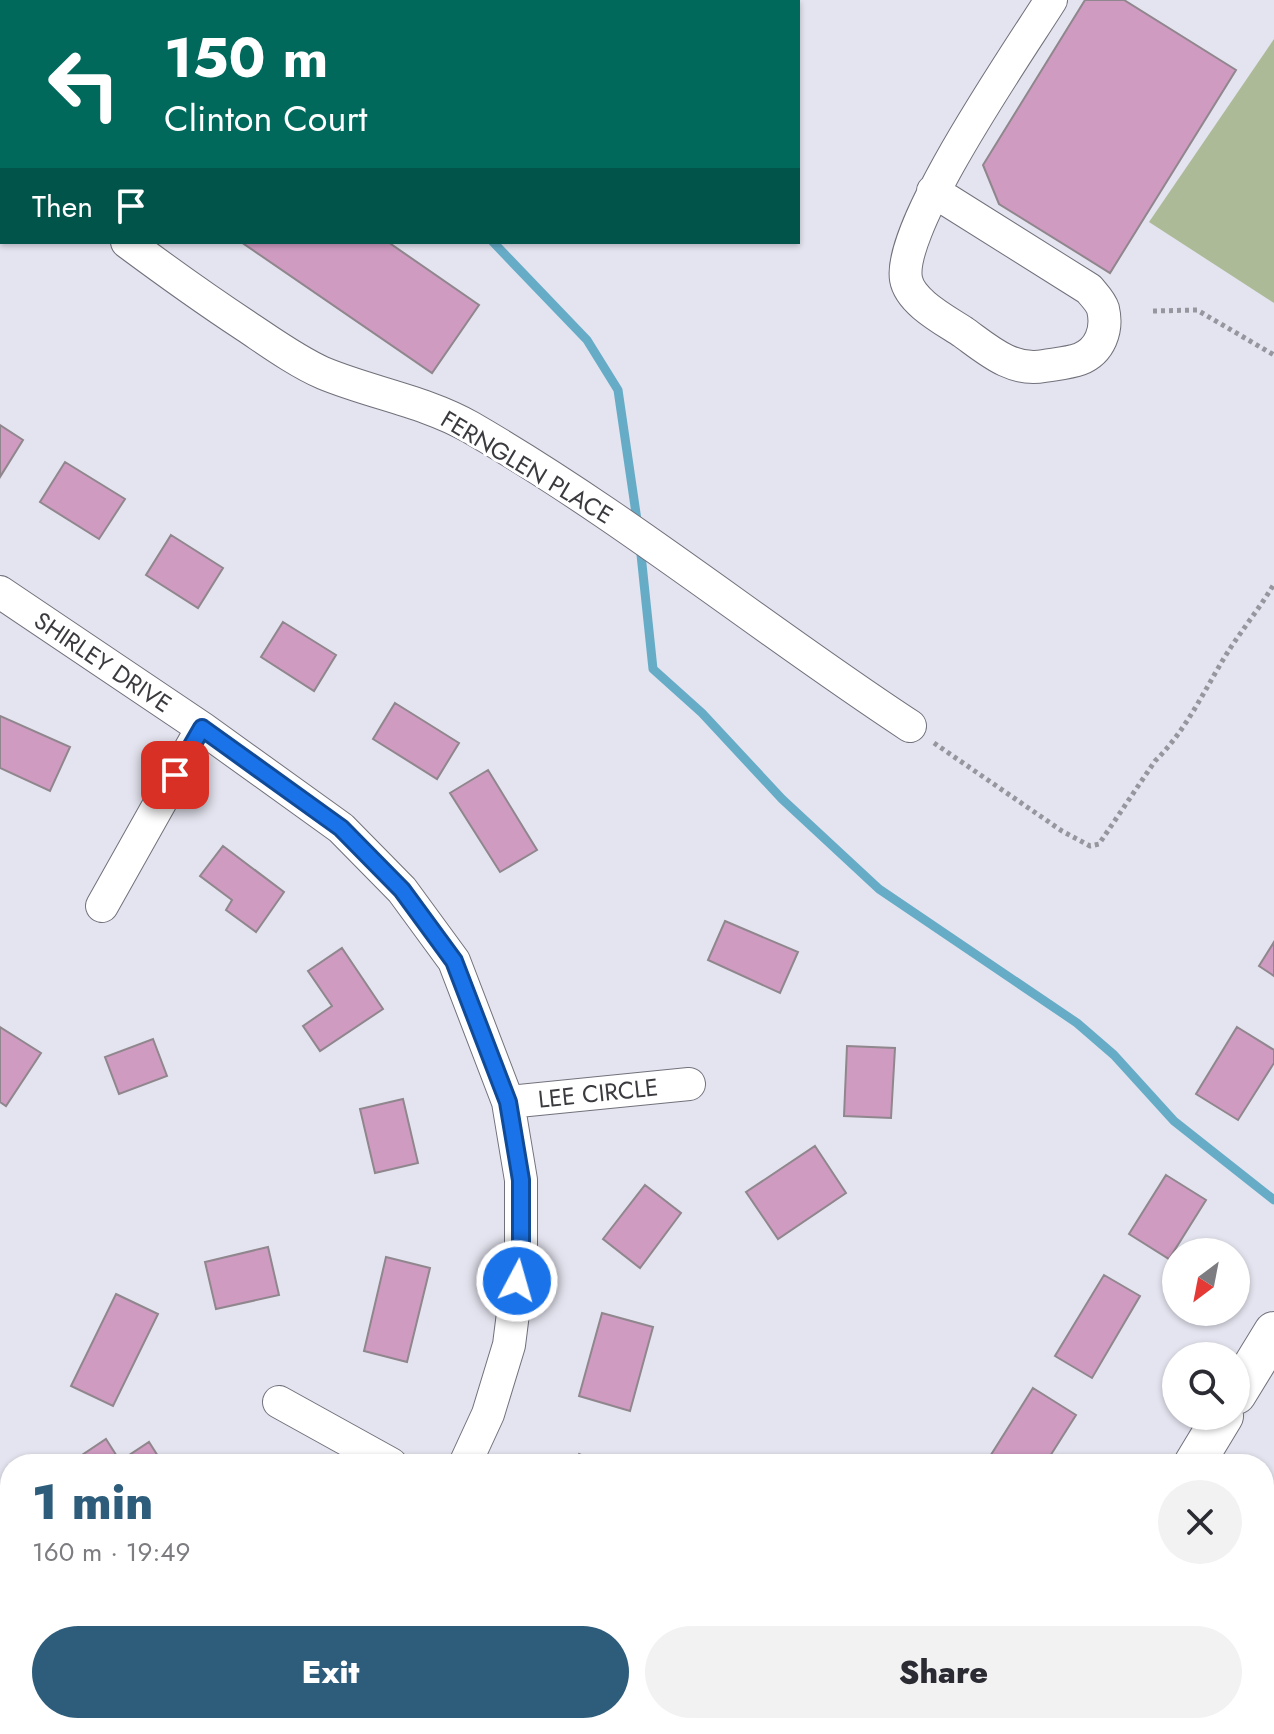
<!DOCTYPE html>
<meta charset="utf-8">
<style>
body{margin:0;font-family:Jost,sans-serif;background:#f2f2f3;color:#2b2b33;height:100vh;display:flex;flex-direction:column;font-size:30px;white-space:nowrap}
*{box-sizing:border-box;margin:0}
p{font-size:26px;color:#7c7c81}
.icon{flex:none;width:44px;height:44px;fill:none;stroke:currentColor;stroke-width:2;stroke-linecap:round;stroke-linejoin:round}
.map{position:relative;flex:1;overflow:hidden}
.drawer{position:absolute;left:0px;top:1454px;width:1274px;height:280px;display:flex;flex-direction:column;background:#fff;border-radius:32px 32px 0 0;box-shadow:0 2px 6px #0004}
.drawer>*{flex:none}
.banner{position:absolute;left:0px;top:0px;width:800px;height:244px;box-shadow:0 2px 6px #0004;background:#00695c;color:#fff;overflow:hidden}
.needle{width:52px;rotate:212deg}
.controls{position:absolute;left:1162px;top:1238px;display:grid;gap:16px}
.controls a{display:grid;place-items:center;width:88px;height:88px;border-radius:50%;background:#fff;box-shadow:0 2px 6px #0004;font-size:40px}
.pin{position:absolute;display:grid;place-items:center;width:68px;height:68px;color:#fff;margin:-34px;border-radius:16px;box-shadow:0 4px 12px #0006}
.me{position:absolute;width:88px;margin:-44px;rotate:6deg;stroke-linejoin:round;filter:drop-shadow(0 0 6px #0008)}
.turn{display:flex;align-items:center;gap:28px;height:168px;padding:0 32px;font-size:36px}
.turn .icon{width:104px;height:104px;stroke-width:2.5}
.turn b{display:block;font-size:56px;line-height:68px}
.then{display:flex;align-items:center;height:76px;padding:0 32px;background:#0003;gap:16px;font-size:30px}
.round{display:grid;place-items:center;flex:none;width:84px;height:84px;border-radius:42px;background:#f2f2f3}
.summary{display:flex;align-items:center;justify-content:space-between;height:136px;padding:0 32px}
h1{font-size:48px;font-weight:800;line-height:60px;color:#2e5d7c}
.primary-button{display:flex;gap:16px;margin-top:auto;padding:16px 32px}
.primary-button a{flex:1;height:92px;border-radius:48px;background:#2e5d7c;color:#fff;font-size:32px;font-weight:800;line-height:92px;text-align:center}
.primary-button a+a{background:#f2f2f3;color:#2b2b33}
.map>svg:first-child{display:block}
.green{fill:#adba98}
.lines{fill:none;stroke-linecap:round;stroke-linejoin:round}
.stream{stroke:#67acc7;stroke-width:9}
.building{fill:#cf9bc1;stroke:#90868d;stroke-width:2}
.minor-casing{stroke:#71717c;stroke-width:34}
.tertiary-casing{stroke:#71717c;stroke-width:42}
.path{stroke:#96969e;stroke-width:5;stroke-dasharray:4 4;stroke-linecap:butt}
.minor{stroke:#fff;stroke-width:32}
.tertiary{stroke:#fff;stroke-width:40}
.route-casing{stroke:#114b97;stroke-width:20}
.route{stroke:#1a73e8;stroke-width:14}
.labels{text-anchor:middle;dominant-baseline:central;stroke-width:6;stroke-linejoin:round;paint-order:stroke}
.street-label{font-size:24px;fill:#3a3a3f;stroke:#fff}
</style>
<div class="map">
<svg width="1274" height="1734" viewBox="0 0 1274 1734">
<rect width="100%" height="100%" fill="#e3e4ef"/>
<!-- green -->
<path class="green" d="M1274,39V303L1149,222Z"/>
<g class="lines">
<!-- stream -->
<path class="stream" d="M290,0V2
M493,242L587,340L618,390L638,527
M640,545L653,669L702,713L782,799L879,889L1077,1023L1114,1055L1174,1121L1274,1200"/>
</g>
<!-- building -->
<path class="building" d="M176,0H237L238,2H166Z
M1085,0H1124L1236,70L1110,273L999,204L983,165Z
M0,62H2V116H0Z
M241,242H388L479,305L432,373Z
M0,425L23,440L0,477Z
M65,462L125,499L99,539L40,502Z
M171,535L223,568L198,608L146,575Z
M283,622L336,655L314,691L261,657Z
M395,703L459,743L437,779L373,739Z
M0,716L70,747L50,791L0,768Z
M488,770L537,850L500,872L450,793Z
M223,846L284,892L256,932L226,910L232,900L200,876Z
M725,921L798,952L780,993L708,960Z
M1274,942V976L1259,966Z
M342,948L383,1009L320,1051L303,1026L332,1006L308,971Z
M0,1027L41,1053L6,1106L0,1102Z
M1237,1027L1274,1050V1063L1238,1120L1196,1094Z
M153,1039L167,1076L119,1094L105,1057Z
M847,1046L895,1048L891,1118L844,1116Z
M403,1099L418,1163L375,1173L360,1109Z
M815,1146L846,1193L778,1239L746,1192Z
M1166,1175L1206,1200L1169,1259L1129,1234Z
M645,1185L681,1213L640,1268L603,1239Z
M268,1247L279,1295L216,1309L205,1262Z
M386,1257L430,1268L407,1362L364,1351Z
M1104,1275L1140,1296L1092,1378L1055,1356Z
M116,1294L158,1314L113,1406L71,1386Z
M602,1313L653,1327L630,1411L579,1396Z
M1033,1388L1076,1415L1045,1464H999L989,1458Z
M106,1439L120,1461L149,1442L163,1464H75L73,1461Z
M579,1454L600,1464H574Z
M443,1724H510L523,1732L521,1734H437Z
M688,1724L703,1733V1734H682Z
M823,1725L837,1734H817Z"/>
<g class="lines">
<!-- minor casing -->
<g class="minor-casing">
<path id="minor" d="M69,0V2
M933,191L1089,289C1094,295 1101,302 1103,309C1108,330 1100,351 1080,359C1069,363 1056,364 1044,366C1012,372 988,350 963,332C945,320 910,302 906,279C897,227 1019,51 1051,0
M127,242C166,271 205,299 246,326C270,342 296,361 323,373C371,393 424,401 470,427C624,516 762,629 910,726
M0,592L202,728L341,828L402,890L454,961L508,1102L521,1180V1250L509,1345L488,1414L465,1464
M102,906L202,728
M508,1102L689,1084
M279,1402L391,1464
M297,1734L304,1724"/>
</g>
<!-- tertiary casing -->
<g class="tertiary-casing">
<path id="tertiary" d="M1236,1394L1274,1332
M1194,1464L1223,1416
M1030,1734L1036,1724"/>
</g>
<!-- path -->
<path class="path" d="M1153,311L1197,310L1274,355
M934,743L1062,831L1090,846L1099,844L1155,761C1188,729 1207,684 1231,647C1245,626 1261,606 1274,584"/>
<!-- minor -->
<use href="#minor" class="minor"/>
<!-- tertiary -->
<use href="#tertiary" class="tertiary"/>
</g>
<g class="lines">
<!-- route casing -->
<g class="route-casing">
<path id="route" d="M175,775L202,728L341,828L402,890L454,961L508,1102L521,1180V1250L517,1281"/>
</g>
<!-- route -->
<use href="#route" class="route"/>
</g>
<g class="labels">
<!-- street labels -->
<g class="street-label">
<text transform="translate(527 467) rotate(31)">FERNGLEN PLACE</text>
<text transform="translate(103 662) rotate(34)">SHIRLEY DRIVE</text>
<text transform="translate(598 1093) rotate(-6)">LEE CIRCLE</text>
</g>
</g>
</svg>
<div class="controls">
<a><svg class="needle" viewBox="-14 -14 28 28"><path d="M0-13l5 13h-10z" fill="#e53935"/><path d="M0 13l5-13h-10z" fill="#7c7c81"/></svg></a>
<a><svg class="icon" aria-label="search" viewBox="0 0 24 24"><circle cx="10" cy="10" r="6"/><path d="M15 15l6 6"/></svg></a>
</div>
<div class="pin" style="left:175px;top:775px;background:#d93025"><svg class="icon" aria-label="arrive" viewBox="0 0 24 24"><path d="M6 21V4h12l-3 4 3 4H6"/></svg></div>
<svg class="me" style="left:517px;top:1281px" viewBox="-20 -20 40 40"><circle r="17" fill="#1a73e8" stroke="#fff" stroke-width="3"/><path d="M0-11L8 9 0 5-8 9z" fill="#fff"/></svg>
<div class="banner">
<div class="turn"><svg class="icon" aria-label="left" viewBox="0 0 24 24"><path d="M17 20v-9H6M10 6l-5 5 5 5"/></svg><div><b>150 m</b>Clinton Court</div></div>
<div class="then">Then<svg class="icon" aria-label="arrive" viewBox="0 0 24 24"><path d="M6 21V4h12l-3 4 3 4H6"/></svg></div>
</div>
<section class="drawer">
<div class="summary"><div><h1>1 min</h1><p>160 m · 19:49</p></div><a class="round"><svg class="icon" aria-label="close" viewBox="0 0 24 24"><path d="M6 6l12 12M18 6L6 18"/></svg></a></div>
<div class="primary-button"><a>Exit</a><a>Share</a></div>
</section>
</div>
